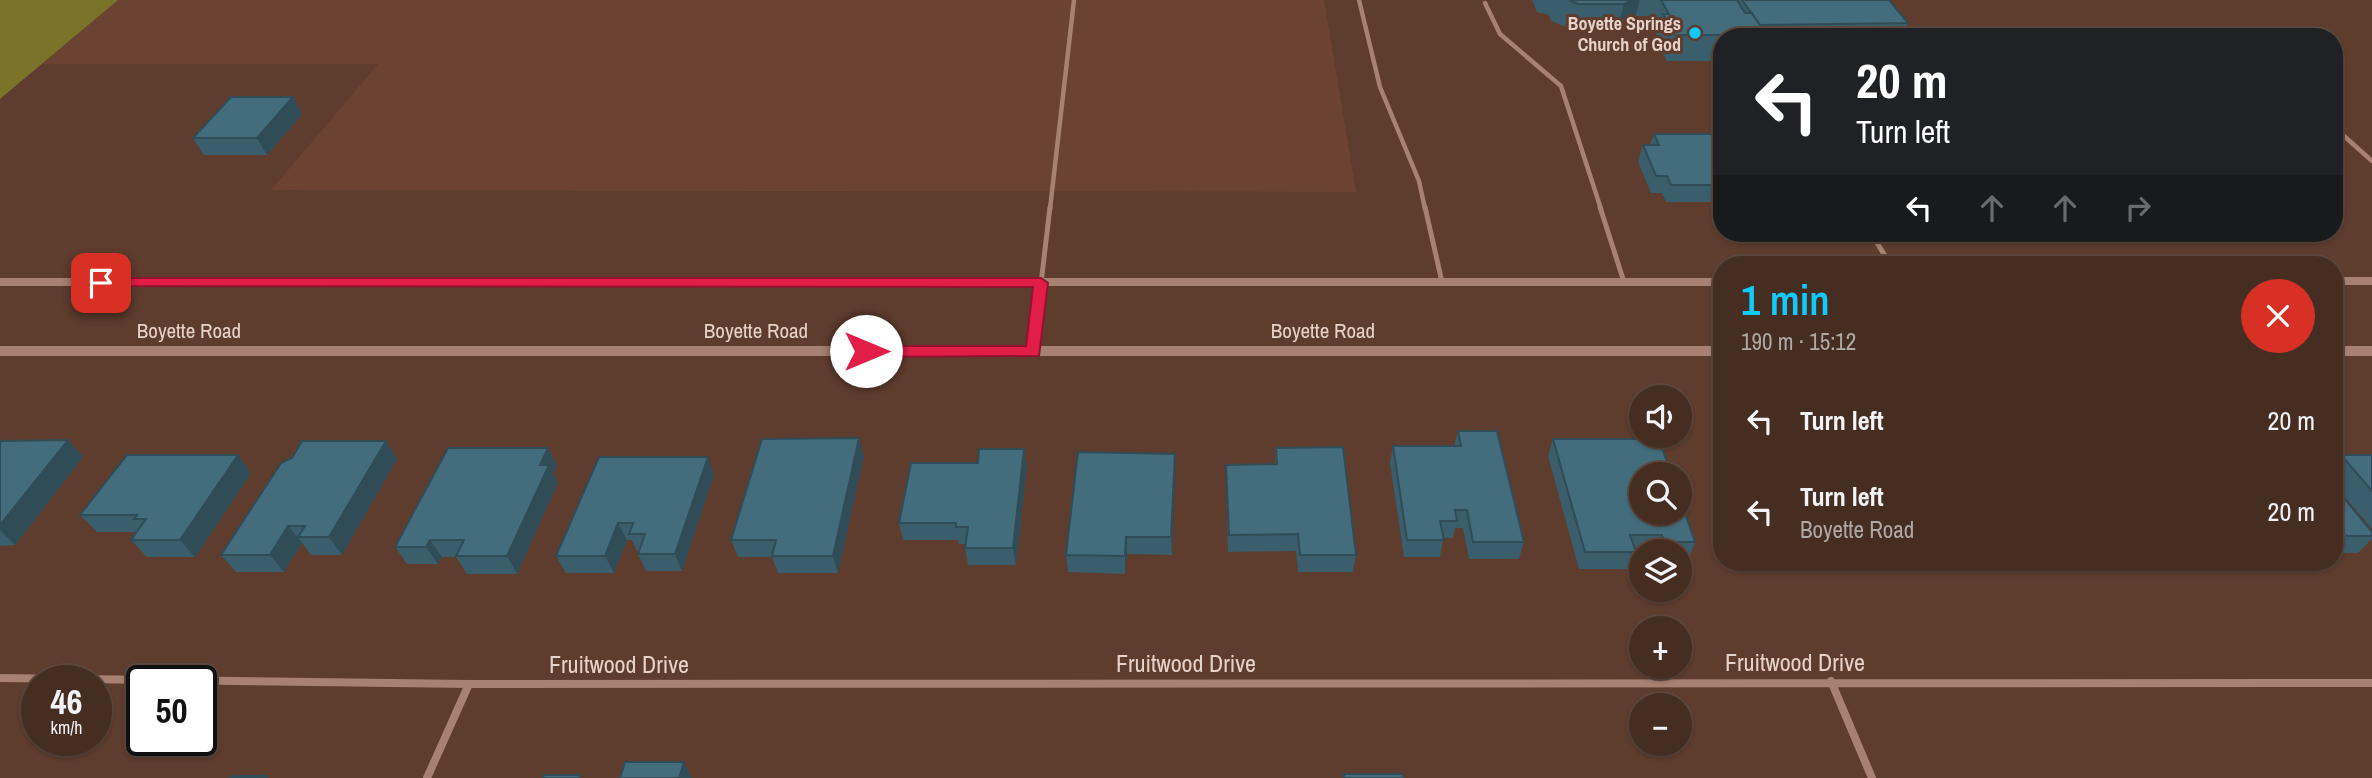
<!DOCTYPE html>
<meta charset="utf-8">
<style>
body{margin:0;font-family:"Archivo Narrow",sans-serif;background:#50392f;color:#f1f3f6;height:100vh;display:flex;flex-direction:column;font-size:26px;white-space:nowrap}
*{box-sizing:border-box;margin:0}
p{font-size:23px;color:#b0a8a5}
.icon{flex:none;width:38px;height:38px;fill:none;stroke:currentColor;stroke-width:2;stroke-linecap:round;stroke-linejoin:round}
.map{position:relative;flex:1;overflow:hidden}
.details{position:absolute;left:1713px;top:256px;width:630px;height:315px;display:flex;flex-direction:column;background:#462d22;border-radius:28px;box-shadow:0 2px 5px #0004,0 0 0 2px #5e4940}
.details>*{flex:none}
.top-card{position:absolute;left:1713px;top:28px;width:630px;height:214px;border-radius:28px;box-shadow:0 2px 5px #0004,0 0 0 2px #5e4940;background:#202124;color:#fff;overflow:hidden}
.controls{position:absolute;left:1629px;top:385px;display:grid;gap:14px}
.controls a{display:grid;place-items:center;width:63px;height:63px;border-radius:50%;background:#462d22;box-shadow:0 2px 5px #0004,0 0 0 2px #5e4940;font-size:35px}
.speed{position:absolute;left:21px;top:665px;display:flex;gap:14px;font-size:35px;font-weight:700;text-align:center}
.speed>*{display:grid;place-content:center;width:91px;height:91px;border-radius:50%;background:#462d22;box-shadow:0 2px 5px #0004,0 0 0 2px #5e4940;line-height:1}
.speed small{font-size:18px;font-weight:400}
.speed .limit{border:4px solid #111;border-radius:10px;background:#fff;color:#111}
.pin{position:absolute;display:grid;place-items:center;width:60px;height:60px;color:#fff;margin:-30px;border-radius:14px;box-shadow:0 4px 10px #0006}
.me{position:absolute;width:77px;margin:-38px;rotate:90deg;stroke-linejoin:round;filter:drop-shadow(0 0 5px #0008)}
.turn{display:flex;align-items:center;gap:24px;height:147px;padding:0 28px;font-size:32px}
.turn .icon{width:91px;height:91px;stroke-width:2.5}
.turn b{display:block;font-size:49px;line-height:60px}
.lanes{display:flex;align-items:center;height:66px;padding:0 28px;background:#0003;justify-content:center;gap:35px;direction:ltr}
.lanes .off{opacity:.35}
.round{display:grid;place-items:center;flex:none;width:74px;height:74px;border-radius:37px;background:#50392f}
.headline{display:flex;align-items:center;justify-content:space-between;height:119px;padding:0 28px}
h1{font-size:42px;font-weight:600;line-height:52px;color:#0fcafa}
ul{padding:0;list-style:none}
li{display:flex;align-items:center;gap:21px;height:91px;padding:0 28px}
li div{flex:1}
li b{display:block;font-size:26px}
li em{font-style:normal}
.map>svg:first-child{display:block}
.built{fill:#6c4332}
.green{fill:#7b732a}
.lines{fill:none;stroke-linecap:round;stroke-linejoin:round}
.lane-far1{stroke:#a78171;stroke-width:4.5}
.lane{stroke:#a78171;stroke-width:5}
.street{stroke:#a78171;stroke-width:8}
.secondary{fill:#a78171;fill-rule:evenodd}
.wall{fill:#3a5e6b}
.shaded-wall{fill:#2f4c57}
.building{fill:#436d7c;stroke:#2f4c57;stroke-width:2}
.route{fill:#e11d48;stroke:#92132f;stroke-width:2}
.poi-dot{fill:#0fcafa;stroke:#5e3c2e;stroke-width:2.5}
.labels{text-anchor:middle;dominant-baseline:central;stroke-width:6;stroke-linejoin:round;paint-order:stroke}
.far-poi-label{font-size:18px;font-weight:bold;fill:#e7d2c9;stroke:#5e3c2e;text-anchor:end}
.street-label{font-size:21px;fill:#e7d2c9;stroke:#5e3c2e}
.near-street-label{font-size:24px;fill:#e7d2c9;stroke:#5e3c2e}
</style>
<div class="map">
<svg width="2372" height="778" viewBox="0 0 2372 778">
<rect width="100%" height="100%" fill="#5e3c2e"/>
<!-- built -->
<path class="built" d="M118,0H1324L1356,192L271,190L378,64H42Z"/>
<!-- green -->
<path class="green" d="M0,0H118L0,99Z"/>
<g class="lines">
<!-- lane-far1 -->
<path class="lane-far1" d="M1359,0L1380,87L1419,181L1425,209
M1485,3L1500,34L1561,86L1601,209
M2334,127L2372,161
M1050,209L1074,0"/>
<!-- lane -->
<path class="lane" d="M1425,207L1442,282
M1600,207L1624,282
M1871,233L1890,264
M1033,352L1050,207"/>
<!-- street -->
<path class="street" d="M0,678L469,684L2372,683
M1831,681L1872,778
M427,778L469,684"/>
<!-- secondary -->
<path class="secondary" d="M2334,277H2372V285H2334Z
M0,278H1722V286H0Z
M0,346H1722V356H0Z
M2334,346H2372V356H2334Z"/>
</g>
<!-- wall -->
<path class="wall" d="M1532,0H1889L1908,23L1905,31L1765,33V37H1722V61H1667L1655,40L1657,32L1649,16H1635L1634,21L1617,29H1572L1551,21L1549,15L1537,12Z
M293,97L302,114L267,155H204L193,138Z
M1654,134H1722V202H1666L1662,193H1651L1638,162L1643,145H1650Z
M1458,431L1524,542L1519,559H1469L1463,528H1455L1453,538H1443L1440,557H1404L1390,463L1393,446H1454Z
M1553,439L1695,542L1688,560H1680V551H1642L1636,552L1629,569H1579L1548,456Z
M68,440L83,457L15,545L0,546V441Z
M548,448L557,465L553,473L558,483L517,574H467L456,557H442L438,564H407L395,547Z
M1276,448L1356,555L1353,572H1298L1296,551L1228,552L1226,482V465L1275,464Z
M1175,454L1172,555L1127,554L1125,574L1068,572L1066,555Z
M2341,455H2372V529L2334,484V462Z
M864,456L838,573H778L772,557H738L731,540Z
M599,457L714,475L682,571H646L638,554V551H637L632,540H627L614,573H566L556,556Z
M397,459L342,555H311L302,543L284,572H236L221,555Z
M1721,461H1722V500L1714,478Z
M978,463L1027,466L1016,565H968L965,548V544H959L958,540H903L899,523Z
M251,473L195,557H147L131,540L137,532H97L80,515Z
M2334,486L2372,532V539L2358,553H2334Z
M1746,562H1801L1796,569H1748Z
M1909,562H1942L1941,563H1910Z
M2147,562H2212L2202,572H2154Z
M2252,562H2312L2305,569H2258Z"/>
<!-- shaded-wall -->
<path class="shaded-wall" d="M1632,0H1640L1634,21L1617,29L1624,4Z
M293,97L302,114L267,155L257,138Z
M859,438L864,456L838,573L833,556Z
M68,440L83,457L15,545L0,530V525Z
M386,441L397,459L342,555L329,537Z
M548,448L557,465L553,473L558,483L517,574L507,556L540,465Z
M1024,449L1027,466L1016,565L1013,548Z
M1175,454V472L1172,555L1171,537Z
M238,455L251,473L195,557L180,540Z
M708,457L714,475L682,571L675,554Z
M618,523L627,540L614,573L605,556Z
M288,526L302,543L284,572L270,555Z
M1126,537L1127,554L1125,574V556Z
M430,540L442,557L438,564L426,547Z
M684,762L692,778H679Z"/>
<!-- building -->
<path class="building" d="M1569,0H1632L1624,4H1578Z
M1661,0H1737L1745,13H1752L1766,35H1675L1663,14H1669Z
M1742,0H1889L1908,23L1760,25Z
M231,97H293L257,138H193Z
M1654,134H1722V185H1671L1667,176H1656L1643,145H1659Z
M1458,431H1497L1524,542H1473L1467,510H1455L1457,521H1440L1444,540H1407L1393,446H1461Z
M859,438L833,556H772L776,540H731L762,439Z
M1553,439H1659L1671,474H1642V513H1680V499L1695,542H1664L1662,535H1630L1636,552H1585Z
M68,440L0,525V441Z
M302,441H386L329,537H298L305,526H288L270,555H221L281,463L292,458Z
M1343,447L1356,555H1300L1298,534L1229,535L1226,465L1277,464L1276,448Z
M448,448H548L540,465H549L507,556H456L464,540H430L426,547H395Z
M979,449H1024L1013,548H965L968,527H956V523H899L911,463H978Z
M1078,452L1175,454L1171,537H1126L1125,556L1066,555Z
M127,455H238L180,540H131L146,519H134L137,515H80Z
M2341,455H2372V491Z
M599,457H708L675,554H638L645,534H629L633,523H618L605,556H556Z
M2334,486L2372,532V536H2347L2334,532Z
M625,762H684L679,778H620Z
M1344,774H1403V778H1344Z
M544,775H581L579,778H543Z
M231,776H267L266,778H230Z"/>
<!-- route -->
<path class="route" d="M101,278H1041L1048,283L1039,356L866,357L858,351L866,346H1026L1033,287L96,286V279Z"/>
<!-- markers -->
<circle class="poi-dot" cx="1695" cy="33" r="7"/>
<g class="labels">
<!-- far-poi labels -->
<g class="far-poi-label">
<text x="1681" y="23">Boyette Springs<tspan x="1681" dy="21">Church of God</tspan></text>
</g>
<!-- street labels -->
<g class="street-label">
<text x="189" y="330">Boyette Road</text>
<text x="756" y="330">Boyette Road</text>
<text x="1323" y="330">Boyette Road</text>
</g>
<!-- near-street labels -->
<g class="near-street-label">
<text x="1795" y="662">Fruitwood Drive</text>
<text x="1186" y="663">Fruitwood Drive</text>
<text x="619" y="664">Fruitwood Drive</text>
</g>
</g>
</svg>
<div class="controls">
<a><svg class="icon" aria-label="sound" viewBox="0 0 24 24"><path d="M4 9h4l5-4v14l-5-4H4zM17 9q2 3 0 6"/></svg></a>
<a><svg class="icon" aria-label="search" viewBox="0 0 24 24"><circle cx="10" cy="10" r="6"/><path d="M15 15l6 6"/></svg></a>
<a><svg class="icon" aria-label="layers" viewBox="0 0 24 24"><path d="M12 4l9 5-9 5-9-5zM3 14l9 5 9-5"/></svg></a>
<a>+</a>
<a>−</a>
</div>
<div class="speed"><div>46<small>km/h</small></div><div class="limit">50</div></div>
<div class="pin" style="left:101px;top:283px;background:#d93025"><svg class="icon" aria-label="arrive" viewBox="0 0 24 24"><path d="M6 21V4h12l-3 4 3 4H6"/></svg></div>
<svg class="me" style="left:866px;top:351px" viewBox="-20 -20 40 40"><circle r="19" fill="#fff"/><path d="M0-13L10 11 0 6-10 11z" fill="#e11d48"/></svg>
<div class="top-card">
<div class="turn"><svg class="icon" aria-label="left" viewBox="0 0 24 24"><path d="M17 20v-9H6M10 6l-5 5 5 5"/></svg><div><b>20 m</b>Turn left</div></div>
<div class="lanes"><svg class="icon" aria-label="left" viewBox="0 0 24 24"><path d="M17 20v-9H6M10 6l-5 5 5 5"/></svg><svg class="icon off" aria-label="ahead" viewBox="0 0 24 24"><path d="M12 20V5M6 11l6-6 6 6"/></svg><svg class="icon off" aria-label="ahead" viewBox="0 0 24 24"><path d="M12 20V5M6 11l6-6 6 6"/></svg><svg class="icon off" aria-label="right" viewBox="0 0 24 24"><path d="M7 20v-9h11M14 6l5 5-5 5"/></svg></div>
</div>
<section class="details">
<div class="headline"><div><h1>1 min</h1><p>190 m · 15:12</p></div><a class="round" style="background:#d93025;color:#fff"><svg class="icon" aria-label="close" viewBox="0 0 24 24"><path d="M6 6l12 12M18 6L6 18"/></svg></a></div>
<ul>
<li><svg class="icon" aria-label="left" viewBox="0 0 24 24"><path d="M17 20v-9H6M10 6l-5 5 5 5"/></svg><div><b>Turn left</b></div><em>20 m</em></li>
<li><svg class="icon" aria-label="left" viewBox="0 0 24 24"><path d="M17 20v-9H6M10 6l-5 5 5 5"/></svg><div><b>Turn left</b><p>Boyette Road</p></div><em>20 m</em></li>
</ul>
</section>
</div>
